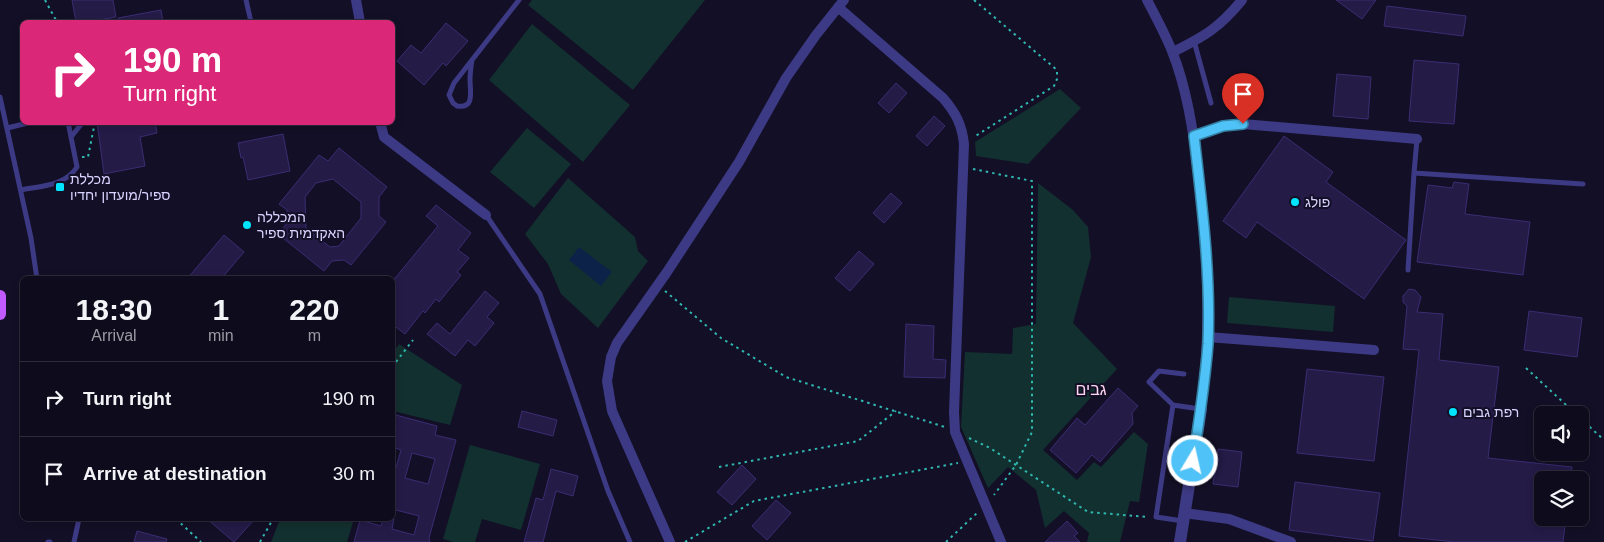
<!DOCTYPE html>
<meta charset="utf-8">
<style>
body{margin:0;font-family:Helvetica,Heebo,sans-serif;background:#171425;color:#f1f3f6;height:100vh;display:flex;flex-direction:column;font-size:19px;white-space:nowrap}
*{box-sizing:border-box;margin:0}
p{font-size:16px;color:#9b9ba3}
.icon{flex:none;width:28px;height:28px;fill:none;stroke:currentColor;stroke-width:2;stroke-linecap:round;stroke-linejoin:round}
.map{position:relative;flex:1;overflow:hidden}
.sheet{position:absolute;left:20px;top:276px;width:375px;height:245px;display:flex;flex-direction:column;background:#0e0b1c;border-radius:8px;box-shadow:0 2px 8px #0003,0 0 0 1px #2e2b3b}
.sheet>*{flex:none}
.top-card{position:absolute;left:20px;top:20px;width:375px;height:105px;border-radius:8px;box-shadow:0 2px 8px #0003,0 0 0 1px #2e2b3b;background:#db2777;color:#fff;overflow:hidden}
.tools{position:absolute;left:1534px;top:406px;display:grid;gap:10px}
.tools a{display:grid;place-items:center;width:55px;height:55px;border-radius:8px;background:#0e0b1c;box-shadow:0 2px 8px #0003,0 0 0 1px #2e2b3b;font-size:25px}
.pin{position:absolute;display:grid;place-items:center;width:42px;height:42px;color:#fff;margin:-51px -21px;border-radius:50% 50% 50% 0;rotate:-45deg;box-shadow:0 0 5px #0007}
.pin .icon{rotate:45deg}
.me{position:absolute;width:55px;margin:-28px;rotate:9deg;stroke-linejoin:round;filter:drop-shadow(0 0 4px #0008)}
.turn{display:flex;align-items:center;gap:18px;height:105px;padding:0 20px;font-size:22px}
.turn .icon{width:65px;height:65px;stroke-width:2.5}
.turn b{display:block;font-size:35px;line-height:42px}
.eta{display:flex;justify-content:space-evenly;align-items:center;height:85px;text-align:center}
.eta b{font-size:30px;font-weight:700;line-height:35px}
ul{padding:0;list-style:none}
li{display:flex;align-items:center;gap:15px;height:75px;padding:0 20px;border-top:1px solid #2e2b3b}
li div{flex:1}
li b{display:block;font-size:19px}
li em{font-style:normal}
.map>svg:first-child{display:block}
.green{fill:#12302f}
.water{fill:#0c2248}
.building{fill:#241b47;stroke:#3b2d73;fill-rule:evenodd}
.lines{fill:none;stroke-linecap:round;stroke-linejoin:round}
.path{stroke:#2fb8b0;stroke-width:2;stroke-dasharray:2.5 4;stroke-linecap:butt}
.service{stroke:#3d3a85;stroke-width:5}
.minor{stroke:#3d3a85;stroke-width:10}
.tertiary{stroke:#3d3a85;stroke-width:12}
.primary{stroke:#c25bff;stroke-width:12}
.route-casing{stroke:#337fa1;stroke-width:12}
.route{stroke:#4fc3f7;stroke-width:9}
.poi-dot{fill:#00e5ff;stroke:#130f26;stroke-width:2}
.labels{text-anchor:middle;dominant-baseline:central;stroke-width:4;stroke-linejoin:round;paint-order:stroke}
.poi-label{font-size:14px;fill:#d9d4ff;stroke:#130f26;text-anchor:start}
.quarter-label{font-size:16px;fill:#ffd6f0;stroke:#130f26}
</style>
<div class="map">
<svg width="1604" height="542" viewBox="0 0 1604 542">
<rect width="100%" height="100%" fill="#130f26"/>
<!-- green -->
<path class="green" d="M532,0H705L633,90L528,5Z
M532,24L630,105L583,162L489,80Z
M1060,89L1081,108L1028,164L976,156L975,142Z
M527,128L571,164L534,208L490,172Z
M568,178L635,237L638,251L648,261L598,328L561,294L548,264L525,234Z
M1038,183L1073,210L1088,227L1091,257L1073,323L1117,369L1043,450L1077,480L1094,462L1101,467L1134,432L1148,444L1139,502L1130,501L1120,542H1087L1089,533L1064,511L1045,528L1036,490L1008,467L988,488L961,427L965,352L1012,354L1013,328L1036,324Z
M1229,297L1335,306L1333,332L1227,323Z
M399,344L462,385L450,425L393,411V353Z
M470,445L540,464L521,530L482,519L475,542H453L443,539Z
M280,519H354L347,542H271Z"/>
<!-- water -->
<path class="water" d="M579,247L612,272L601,286L569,260Z"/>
<!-- building -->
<path class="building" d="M72,0H113L116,17L87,22H76Z
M1336,0H1376L1362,19Z
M1387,6L1466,16L1463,36L1384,26Z
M161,10L163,22H118V18Z
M446,23L468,41L446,66L443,63L424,85L397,61L411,45L421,53Z
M1414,60L1459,64L1454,124L1409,121Z
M1337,74L1371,77L1368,119L1333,116Z
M896,83L907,93L889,113L878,103Z
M934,116L945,126L927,146L916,136Z
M97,122H155L157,133L140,137L145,166L104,174Z
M283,134L290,171L248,180L243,157L241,158L238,143Z
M1284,136L1333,172L1326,182L1406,240L1364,299L1257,222L1246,238L1223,221Z
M339,148L387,187L379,197V216L386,222L351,265L344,260L332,261L324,271L278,234L288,222L287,210L279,204L319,155L328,161ZM333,179L361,202V218L339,246L330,247L306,228L305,197L316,183Z
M1454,182L1469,184L1465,214L1530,222L1523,275L1417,262L1428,185L1452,188Z
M891,193L902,203L884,223L873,213Z
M436,205L471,233L458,250L469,258L457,272L461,275L439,302L436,299L425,313L423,311L405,334L392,324V282L438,226L426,216Z
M224,235L244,252L221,279H187Z
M859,251L874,264L850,291L835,278Z
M1409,289L1415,290L1421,297L1417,312L1443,314L1439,360L1499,367L1488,458L1572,467L1570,480H1542V518H1566L1563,542H1455L1399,536L1419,350L1403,349L1407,306L1403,302V296Z
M485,291L499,303L487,317L494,323L475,346L468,340L455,356L427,334L437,323L450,334Z
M1529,311L1582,318L1577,357L1524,350Z
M906,324L934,326L933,359L946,360L945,378L904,377Z
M1307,369L1384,377L1374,461L1297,453Z
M1118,388L1138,406L1132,413L1133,424L1100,462L1092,455L1076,473L1050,450L1077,418L1085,425Z
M522,411L557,420L553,436L518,427Z
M392,414L437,426L435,435L456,440L429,538L430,542H354L360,520L381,526L383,519H394L392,529L414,535L419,516L392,509V474L394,475L401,450L392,447ZM412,453L435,459L428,484L405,478Z
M1218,449L1242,452L1238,487L1213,484Z
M742,465L756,479L732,505L717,492Z
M551,469L578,476L573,496L556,491L543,542H524L536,498L543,500Z
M1295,482L1380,493L1373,541L1289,530Z
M776,500L791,513L767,540L752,526Z
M207,519H255L234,542Z
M1067,521L1078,533L1074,536L1080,542H1045Z
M137,531L167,539L166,542H134Z"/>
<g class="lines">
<!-- path -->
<path class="path" d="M45,0L57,22
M974,0L1057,70V79L1054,86L974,137
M82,157H88L95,122
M973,169L1032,181V432L1016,465L994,495
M665,291L721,338L786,377L945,427
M392,367L413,340
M1526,368L1577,415
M1580,418L1604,440
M969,438L990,448L1088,512L1148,517
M719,467L858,441L896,411
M176,519L201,542
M260,542L273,519
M685,542L754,501L958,463
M946,542L977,513"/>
<!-- service -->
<path class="service" d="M246,0L251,22
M1194,41L1211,103
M472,60C471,66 470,73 470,80C470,92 475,109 457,106L453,103L449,95L454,83L519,0
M0,97L31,238L37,279
M7,128L32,122
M71,137L83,122
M1414,173L1417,139
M21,190C41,186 65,186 77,167L68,122
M486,215L540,294L608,491L630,542
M1408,270L1414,173L1583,184
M1173,405L1149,382L1159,371L1184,374
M1183,521L1156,517L1173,405L1200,409
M48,542H50
M74,542L79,519"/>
<!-- minor -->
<path class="minor" d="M356,0L360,22
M1147,0C1156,17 1165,34 1172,51C1187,89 1193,130 1198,170C1208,250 1212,329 1201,409
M838,7L943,98C956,113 962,125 964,144L954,412L955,432L1001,542
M1173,52C1205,36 1219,28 1242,0
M380,122L384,137L486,215
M1193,136L1223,126L1243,124L1417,139
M1208,337L1374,350
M1184,513L1229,519L1291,542
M670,542L612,411L607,381L611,357L617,343L667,272L739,162L786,78L816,35L844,0"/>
<!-- tertiary -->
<path class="tertiary" d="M1180,542L1201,409"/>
<!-- primary -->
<path class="primary" d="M0,296V314"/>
</g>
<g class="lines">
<!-- route casing -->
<g class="route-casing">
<path id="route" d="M1193,461C1199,422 1205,383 1208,344C1211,275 1202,205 1194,136L1223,126L1243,124"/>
</g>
<!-- route -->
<use href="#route" class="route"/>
</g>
<!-- markers -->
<g class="poi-dot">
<rect x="55" y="182" width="10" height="10" rx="2.5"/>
<circle cx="1295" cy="202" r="5"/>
<circle cx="247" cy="225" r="5"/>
<circle cx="1453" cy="412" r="5"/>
</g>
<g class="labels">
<!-- poi labels -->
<g class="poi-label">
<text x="70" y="179">מכללת<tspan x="70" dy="16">ספיר/מועדון יחדיו</tspan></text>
<text x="1305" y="202">פולג</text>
<text x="257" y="217">המכללה<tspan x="257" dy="16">האקדמית ספיר</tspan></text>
<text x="1463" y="412">רפת גבים</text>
</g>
<!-- quarter labels -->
<g class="quarter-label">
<text x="1091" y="389">גבים</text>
</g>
</g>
</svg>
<div class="tools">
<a><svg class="icon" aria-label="sound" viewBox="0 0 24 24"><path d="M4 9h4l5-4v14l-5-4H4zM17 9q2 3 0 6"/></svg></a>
<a><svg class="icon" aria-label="layers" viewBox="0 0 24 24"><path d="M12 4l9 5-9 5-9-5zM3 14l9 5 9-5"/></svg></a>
</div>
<div class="pin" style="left:1243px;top:124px;background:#d93025"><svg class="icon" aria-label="arrive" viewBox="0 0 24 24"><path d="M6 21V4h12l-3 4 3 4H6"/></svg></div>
<svg class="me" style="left:1193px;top:461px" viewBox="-20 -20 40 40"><circle r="17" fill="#4fc3f7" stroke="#fff" stroke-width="3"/><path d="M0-11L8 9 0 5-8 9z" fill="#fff"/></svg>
<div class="top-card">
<div class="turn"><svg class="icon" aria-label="right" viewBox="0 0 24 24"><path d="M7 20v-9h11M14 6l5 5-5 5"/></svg><div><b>190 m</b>Turn right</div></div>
</div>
<section class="sheet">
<div class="eta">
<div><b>18:30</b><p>Arrival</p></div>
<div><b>1</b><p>min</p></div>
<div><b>220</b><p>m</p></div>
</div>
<ul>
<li><svg class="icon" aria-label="right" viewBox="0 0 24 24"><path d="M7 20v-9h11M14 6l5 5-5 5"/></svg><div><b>Turn right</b></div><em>190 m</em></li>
<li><svg class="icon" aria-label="arrive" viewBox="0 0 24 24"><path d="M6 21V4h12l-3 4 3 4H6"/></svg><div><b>Arrive at destination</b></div><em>30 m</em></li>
</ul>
</section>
</div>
